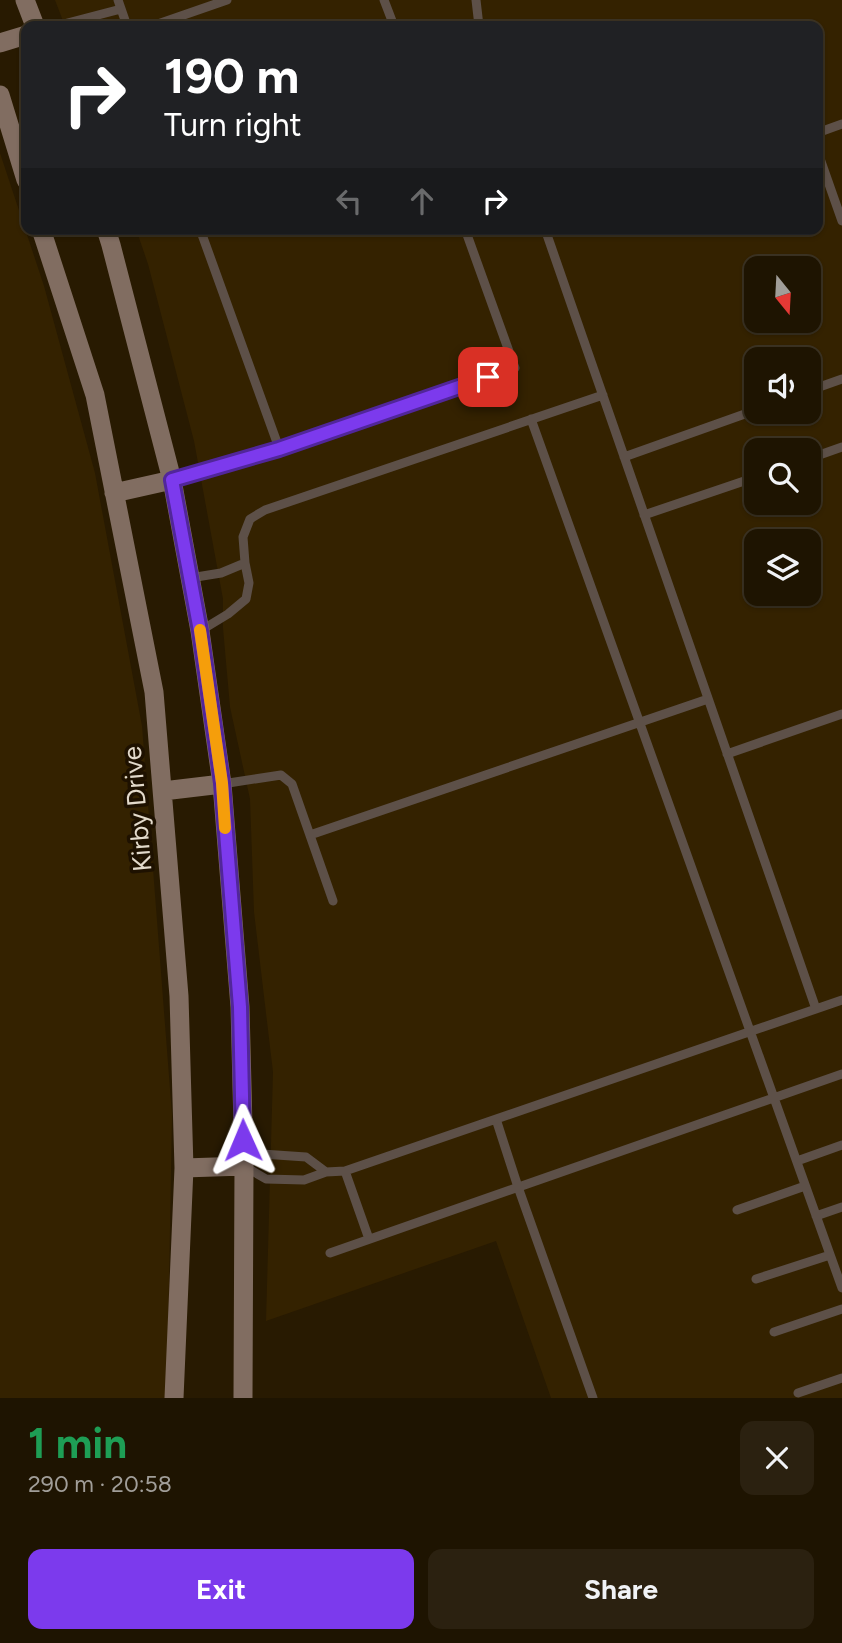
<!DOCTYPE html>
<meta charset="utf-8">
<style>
body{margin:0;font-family:Figtree,sans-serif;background:#2b2110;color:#f1f3f6;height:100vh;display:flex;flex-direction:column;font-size:26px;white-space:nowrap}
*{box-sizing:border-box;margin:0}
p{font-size:23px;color:#a19e99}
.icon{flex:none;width:38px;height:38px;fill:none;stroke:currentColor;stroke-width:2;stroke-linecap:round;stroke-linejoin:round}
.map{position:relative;height:1398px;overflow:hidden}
.details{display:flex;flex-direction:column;background:#1e1401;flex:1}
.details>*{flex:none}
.hud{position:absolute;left:21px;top:21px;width:802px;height:214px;border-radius:14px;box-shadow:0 2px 5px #0004,0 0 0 2px #3c3323;background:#202124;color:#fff;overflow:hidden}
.needle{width:46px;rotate:162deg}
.buttons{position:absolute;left:744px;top:256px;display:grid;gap:14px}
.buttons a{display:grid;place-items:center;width:77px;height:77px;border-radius:14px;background:#1e1401;box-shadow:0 2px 5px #0004,0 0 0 2px #3c3323;font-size:35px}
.pin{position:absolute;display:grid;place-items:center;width:60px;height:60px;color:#fff;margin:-30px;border-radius:14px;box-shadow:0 4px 10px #0006}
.me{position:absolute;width:77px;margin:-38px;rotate:359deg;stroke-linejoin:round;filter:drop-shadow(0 0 5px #0008)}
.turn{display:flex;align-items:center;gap:24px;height:147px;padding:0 28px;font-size:32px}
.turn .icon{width:91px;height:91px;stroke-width:2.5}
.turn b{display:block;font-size:49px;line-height:60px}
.lanes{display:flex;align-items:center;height:66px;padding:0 28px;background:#0003;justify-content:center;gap:35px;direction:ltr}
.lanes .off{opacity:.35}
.round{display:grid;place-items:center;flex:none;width:74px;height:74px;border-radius:14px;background:#2b2110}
.headline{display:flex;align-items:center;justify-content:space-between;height:119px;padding:0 28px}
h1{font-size:42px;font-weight:700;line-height:52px;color:#1e9e55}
.cta{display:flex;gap:14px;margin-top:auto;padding:14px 28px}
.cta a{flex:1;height:80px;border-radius:14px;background:#7c3aed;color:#fff;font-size:28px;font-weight:700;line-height:80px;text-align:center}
.cta a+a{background:#2b2110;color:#f1f3f6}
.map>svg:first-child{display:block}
.built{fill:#342200;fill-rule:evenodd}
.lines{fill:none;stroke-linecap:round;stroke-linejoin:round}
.service{stroke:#5d5048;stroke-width:9}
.secondary{stroke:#816d61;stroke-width:19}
.route-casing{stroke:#51269a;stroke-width:18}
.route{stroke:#7c3aed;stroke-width:12}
.slow{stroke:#f59e0b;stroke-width:12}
.labels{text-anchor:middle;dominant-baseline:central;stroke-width:7;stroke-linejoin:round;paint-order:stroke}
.street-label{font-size:26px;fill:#e3dacb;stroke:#1e1100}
</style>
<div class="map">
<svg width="842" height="1398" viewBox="0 0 842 1398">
<rect width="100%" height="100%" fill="#281a01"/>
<!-- built -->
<path class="built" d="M55,0H842V1398H551L496,1241L266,1321L273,1072L254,912L250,799L230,707L223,628V599L194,441L148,264L136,229H817V26H65ZM756,268H808V320H756ZM756,359H808V411H756ZM756,450H808V502H756ZM756,541H808V593H756Z
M0,153L44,286L95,473L142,726L172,1115L167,1398H0Z"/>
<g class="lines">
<!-- service -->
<path class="service" d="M118,0L127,26
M384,0L394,26
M476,0L479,26
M56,26L121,9
M152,26L227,0
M817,133L842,124
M817,150L842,221
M200,229L279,448
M545,229L816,1009
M808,391L842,379
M531,419L842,1288
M624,457L756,410
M808,459L842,447
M172,480L279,448L515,368L465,229
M644,515L756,477
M190,578L221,573L245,563
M200,631L228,614L246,599L249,583L245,563L243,537L250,519L265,510L603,395
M727,754L842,714
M222,784L281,775L292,784L333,901
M310,835L708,699
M496,1119L518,1187L593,1398
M262,1154L306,1157L326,1172L304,1180L266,1179L244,1166Z
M797,1161L842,1145
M345,1171L369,1239
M326,1172L345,1171L842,1000
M737,1210L805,1186
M816,1216L842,1207
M330,1253L842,1074
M756,1279L830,1255
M774,1332L842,1309
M798,1393L842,1378"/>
<!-- secondary -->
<path class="secondary" d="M25,0L35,26
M0,43L26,35
M0,95L26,180
M41,229L95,395L154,692L179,996L184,1168L174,1398
M106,229L111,245L172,480L200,631L222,784L240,1007L244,1166L243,1398
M114,493L172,480
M163,791L222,784
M184,1168L244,1166"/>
</g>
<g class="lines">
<!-- route casing -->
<g class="route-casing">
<path id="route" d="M243,1140L240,1007L222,783L200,631L172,480L279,449L488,377"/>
</g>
<!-- route -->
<use href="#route" class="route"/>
<!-- slow -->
<path class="slow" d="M200,630L222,783L225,828"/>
</g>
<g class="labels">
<!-- street labels -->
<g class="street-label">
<text transform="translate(137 809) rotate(-95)">Kirby Drive</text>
</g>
</g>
</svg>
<div class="buttons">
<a><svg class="needle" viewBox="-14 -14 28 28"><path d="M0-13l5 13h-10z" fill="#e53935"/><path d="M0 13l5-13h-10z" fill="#a19e99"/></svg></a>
<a><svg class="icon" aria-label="sound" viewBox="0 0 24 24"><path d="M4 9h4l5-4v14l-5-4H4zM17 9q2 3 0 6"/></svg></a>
<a><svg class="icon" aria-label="search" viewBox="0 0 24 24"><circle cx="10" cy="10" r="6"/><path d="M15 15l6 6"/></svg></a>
<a><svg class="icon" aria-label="layers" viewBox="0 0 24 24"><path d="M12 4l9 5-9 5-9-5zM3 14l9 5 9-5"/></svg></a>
</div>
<div class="pin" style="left:488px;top:377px;background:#d93025"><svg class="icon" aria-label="arrive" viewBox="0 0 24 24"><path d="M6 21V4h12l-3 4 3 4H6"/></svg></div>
<svg class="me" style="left:243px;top:1140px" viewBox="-20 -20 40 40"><path d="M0-17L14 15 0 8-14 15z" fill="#7c3aed" stroke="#fff" stroke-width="4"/></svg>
<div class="hud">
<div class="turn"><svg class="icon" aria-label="right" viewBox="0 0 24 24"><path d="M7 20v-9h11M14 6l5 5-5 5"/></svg><div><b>190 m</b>Turn right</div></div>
<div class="lanes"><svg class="icon off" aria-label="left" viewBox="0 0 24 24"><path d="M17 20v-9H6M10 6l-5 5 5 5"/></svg><svg class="icon off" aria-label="ahead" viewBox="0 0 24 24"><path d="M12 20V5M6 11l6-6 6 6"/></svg><svg class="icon" aria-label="right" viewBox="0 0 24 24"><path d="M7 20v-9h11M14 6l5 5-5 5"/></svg></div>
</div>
</div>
<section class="details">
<div class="headline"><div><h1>1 min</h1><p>290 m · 20:58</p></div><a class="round"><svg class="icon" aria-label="close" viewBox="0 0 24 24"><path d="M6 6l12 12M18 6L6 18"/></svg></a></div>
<div class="cta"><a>Exit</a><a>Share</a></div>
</section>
